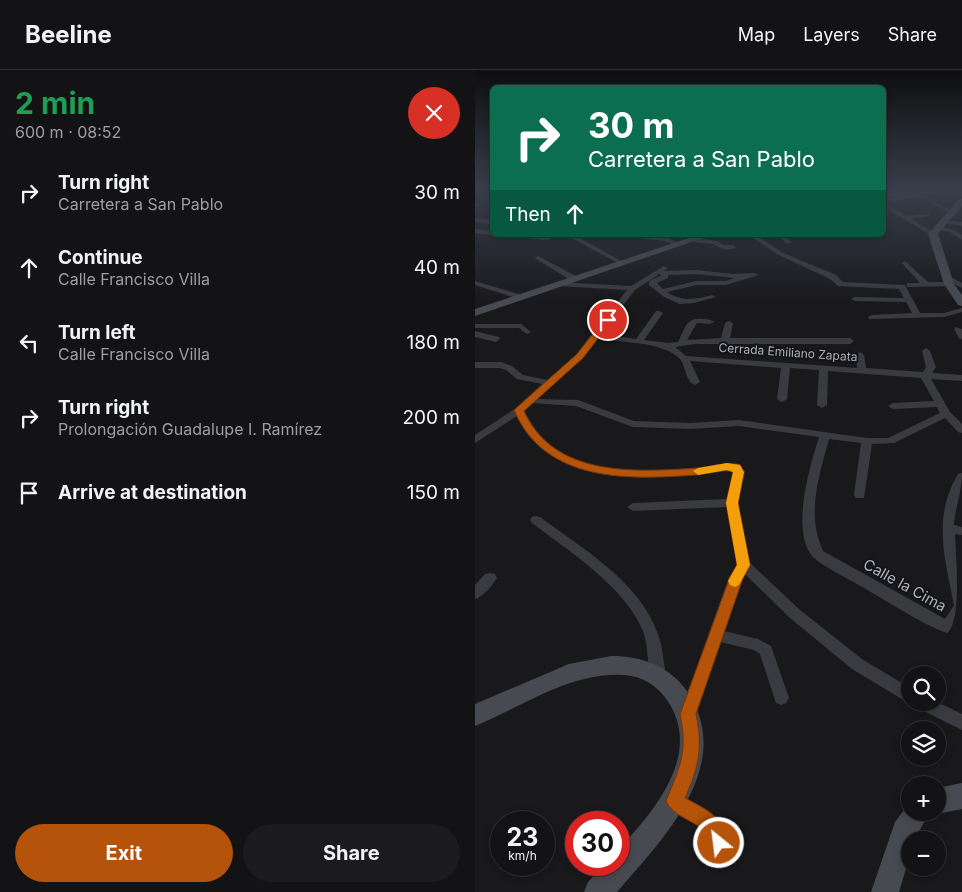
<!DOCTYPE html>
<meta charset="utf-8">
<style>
body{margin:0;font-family:Inter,sans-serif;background:#1c1c1e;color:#f1f3f6;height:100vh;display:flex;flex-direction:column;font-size:19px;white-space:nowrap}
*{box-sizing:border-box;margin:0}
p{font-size:16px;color:#9d9ea0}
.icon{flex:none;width:28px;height:28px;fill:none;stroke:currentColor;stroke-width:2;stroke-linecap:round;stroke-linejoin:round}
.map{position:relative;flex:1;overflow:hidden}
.drawer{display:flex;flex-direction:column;background:#131315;width:475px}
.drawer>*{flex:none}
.top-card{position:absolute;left:15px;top:15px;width:396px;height:152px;border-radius:8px;box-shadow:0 2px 8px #0003,0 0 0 1px #323234;background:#0b6e4f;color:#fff;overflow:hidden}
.buttons{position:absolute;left:426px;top:596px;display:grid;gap:10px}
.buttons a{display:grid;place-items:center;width:45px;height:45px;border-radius:50%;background:#131315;box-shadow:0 2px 8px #0003,0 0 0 1px #323234;font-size:25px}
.speed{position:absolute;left:15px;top:741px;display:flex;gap:10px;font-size:25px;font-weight:700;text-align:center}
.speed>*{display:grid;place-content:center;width:65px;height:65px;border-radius:50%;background:#131315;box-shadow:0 2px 8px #0003,0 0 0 1px #323234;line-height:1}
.speed small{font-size:12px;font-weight:400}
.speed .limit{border:8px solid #d22;background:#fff;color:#111}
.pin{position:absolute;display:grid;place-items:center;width:42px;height:42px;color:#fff;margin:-21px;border:2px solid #fff;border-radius:50%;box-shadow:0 1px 5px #0007}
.me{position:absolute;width:55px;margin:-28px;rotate:331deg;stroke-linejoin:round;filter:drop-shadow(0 0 4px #0008)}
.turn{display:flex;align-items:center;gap:18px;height:105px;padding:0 15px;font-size:22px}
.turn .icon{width:65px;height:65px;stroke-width:2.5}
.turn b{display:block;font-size:35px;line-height:42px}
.then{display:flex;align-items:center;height:48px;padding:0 15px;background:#0003;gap:10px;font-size:19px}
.round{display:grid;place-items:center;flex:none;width:52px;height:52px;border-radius:26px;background:#1c1c1e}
.summary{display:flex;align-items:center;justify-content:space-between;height:85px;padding:0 15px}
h1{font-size:30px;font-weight:700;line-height:38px;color:#1e9e55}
.action{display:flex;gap:10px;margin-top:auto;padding:10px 15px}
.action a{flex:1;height:58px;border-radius:30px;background:#b45309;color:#fff;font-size:20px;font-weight:700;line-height:58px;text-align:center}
.action a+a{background:#1c1c1e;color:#f1f3f6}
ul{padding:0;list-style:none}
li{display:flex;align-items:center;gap:15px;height:75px;padding:0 15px}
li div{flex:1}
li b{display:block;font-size:19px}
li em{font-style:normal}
header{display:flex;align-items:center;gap:30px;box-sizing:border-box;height:70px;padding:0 25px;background:#131315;border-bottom:1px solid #323234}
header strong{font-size:24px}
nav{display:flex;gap:28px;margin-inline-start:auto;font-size:18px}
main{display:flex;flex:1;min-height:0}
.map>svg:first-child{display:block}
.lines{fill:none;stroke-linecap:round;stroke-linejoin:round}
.street{fill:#3a3b41;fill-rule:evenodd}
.secondary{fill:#484a51;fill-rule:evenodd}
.route{fill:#b45309;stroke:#753606}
.slow{fill:#f59e0b}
.labels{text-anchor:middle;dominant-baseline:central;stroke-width:4;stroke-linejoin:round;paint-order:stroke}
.far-street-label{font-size:12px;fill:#abb1bc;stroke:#141417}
.street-label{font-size:15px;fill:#abb1bc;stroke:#141417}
</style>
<header>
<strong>Beeline</strong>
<nav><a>Map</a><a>Layers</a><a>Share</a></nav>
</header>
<main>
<section class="drawer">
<div class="summary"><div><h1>2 min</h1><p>600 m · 08:52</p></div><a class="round" style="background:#d93025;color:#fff"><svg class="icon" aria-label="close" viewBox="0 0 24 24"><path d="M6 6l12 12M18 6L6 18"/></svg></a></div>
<ul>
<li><svg class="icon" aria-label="right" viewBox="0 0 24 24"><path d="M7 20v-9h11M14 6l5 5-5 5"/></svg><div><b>Turn right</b><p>Carretera a San Pablo</p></div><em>30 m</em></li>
<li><svg class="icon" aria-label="ahead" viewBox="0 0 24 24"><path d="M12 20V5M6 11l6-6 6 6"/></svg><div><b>Continue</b><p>Calle Francisco Villa</p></div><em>40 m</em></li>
<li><svg class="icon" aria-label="left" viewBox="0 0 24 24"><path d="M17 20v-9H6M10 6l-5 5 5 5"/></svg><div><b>Turn left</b><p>Calle Francisco Villa</p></div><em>180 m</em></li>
<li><svg class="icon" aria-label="right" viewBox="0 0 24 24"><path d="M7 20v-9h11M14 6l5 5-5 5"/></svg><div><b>Turn right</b><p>Prolongación Guadalupe I. Ramírez</p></div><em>200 m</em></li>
<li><svg class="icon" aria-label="arrive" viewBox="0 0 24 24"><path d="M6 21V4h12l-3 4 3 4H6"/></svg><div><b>Arrive at destination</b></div><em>150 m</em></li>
</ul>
<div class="action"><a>Exit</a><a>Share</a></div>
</section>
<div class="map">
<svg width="487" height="822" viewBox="0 0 487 822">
<rect width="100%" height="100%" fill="#19191c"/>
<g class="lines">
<!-- street -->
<path class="street" d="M428,118H434L480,142L475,143L444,127L409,132V128L439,124Z
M0,133L4,134L5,135L0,137Z
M409,133L432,146L454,144V146L437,149L461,164L456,165L409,137Z
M0,148L18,150V154L0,152Z
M469,150L487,152V156L467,153V151Z
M464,156L479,160L487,165V170L475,162L462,159L461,158Z
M0,159L18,161V165L0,163Z
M37,165H86L72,170L40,167Z
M91,165H99L150,193L145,194Z
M149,165L190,167L206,174L203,176L189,171L152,167Z
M274,165H281L306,182L361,205L368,212L430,215L445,243H469L487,238V242L469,247L394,249L393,247L397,245L437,243L431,232L380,231L376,229L380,227L429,228L424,219L363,216L355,209L302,184Z
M303,165H310L317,173L312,174Z
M218,168L242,171L248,175H258L261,177C251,183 246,177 237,174C230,173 223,173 216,171V169Z
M63,186L103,207L104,209L97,211L61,189L60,188Z
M430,191L453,212H475L468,207L472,205L487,213V218L477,213L474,216L432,217V213H445L427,193Z
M189,196L193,198L189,201L222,200L258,204L280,203L284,205L251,215H221L192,222C207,232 221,229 237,225L241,227L219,233L205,234L189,227L174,215V211L187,205L184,204L160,220L126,264L161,269L181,241H184L188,243L169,270L193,273L203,272C210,259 211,247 227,249C232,249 235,249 239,252L235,254L222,253L212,270L246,268L250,253L254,251L258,253L255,268H375L379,271L375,274H220L200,277L211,286L382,298L381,285L385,282L389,285L391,298L448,302L451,297L447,281L451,278L455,281L461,297L457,303L487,305V311L456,309L475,342L487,354V363L483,362L470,348L419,373L397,374L389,428H381L379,425L386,373L354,369C344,406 331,444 348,481L470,549L479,535C470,489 457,448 483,404L487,403C487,420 481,436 479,453V455L487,457V465L480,464C481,487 487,553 472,563C447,554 417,534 394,521C383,514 345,495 338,487C315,460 335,397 344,367L264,356L215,359L158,357L101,336L57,333L49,341C53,347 57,354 61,360C96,407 168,401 219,398C234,397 251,391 265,394L270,402L263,433L275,493L325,540L387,589L435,618V632H437L435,633L430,631L377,599L315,548L270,504L249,561L283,569L296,576L314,628L311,633L306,635L301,633L285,584L279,580L245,572L219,649L213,651L207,649L205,644L254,507L262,494L252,437L158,441L152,437L158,433L252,429L258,400C247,401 237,404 227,404C170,409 95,415 54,366C49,360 46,352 42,346L0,373V365L41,338L67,314L42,309L31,300L25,298H0V292H26L37,296L48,305L72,310L102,284L152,220L85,216H82V212L156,216ZM222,204L259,208L251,211H221L188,219L182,213L193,208V205ZM123,269C145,272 190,272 205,289C211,296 210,311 220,315L225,312L215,291L306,298L302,329L307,332L312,329L315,298L344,300L342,335L347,338L352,335L353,301L446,308L459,331L418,333L413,336L418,339L462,337L465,343L413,368H392L264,350L215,353L159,351L103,330L62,329L108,288Z
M0,211L47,225L48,227L44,229L0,215Z
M0,254H46L56,262L52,264L44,258H0Z
M480,257L487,259V269L484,268L479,259Z
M0,261L24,267L25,269L21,272L0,267Z
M61,446L65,447C108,479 164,511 183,564C188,577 188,591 191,605L188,610L183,612L178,610C171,595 174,577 168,561C149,516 95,482 57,453L55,450L57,447Z
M15,503L20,504L22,508C17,516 8,527 0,529V515L10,504Z
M439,632H462L487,644V660L441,637Z
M200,722L234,741L248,755L255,785L253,792L246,794L239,792C236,784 237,772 233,765C224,749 198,747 191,731L194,725Z"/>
<!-- secondary -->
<path class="secondary" d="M475,118H487V121L409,127V123Z
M484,129H487V136L463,164L479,214L487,225V236L483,235L469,214L453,164Z
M223,165H237L0,246V239Z
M136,586C167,586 194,596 212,621C262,695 187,770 142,822H109L113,812L129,795H144V779C181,739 231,680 189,626C176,609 156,603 135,605C86,608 44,638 0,656V634L94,594Z
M487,713V739L462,744L459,742H462V718Z
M435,732V742H455L439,770H435V785L424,822H396L420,752Z"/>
</g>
<!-- sky -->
<linearGradient id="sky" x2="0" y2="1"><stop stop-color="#0e0e0f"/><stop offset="0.51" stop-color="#383e4b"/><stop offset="1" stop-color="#383e4b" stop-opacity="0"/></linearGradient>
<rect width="487" height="233" fill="url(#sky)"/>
<!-- route -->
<path class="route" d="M130,248L137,250L108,288L49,341C79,408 162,402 223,398C237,397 251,391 265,395L269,402L263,433L275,495L268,508L221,644C228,677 224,697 210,728C229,738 261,753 251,780L244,782L237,780C235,775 235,768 232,764C221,750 197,747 191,731C205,696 213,683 205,644L255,507L262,495L251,433L258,402C248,398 232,404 221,405C154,410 70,413 39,340L102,284Z"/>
<!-- slow -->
<path class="slow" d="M252,393L265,395L269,402L263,433L275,495L264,515L260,517L255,515L253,511L262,495L251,433L258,402L252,400L223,405L218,401L223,398Z"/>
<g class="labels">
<!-- far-street labels -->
<g class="far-street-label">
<text transform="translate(313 282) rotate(4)">Cerrada Emiliano Zapata</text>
</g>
<!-- street labels -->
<g class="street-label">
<text transform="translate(430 515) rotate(29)">Calle la Cima</text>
</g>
</g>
</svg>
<div class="buttons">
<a><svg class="icon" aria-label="search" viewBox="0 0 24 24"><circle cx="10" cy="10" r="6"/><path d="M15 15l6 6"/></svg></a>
<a><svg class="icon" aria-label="layers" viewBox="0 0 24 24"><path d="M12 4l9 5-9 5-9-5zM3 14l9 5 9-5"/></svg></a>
<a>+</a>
<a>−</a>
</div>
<div class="speed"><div>23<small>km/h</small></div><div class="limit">30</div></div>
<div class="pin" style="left:133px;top:250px;background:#d93025"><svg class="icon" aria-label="arrive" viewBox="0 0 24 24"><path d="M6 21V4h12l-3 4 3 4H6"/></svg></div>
<svg class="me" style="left:244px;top:773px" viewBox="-20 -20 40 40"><circle r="17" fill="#b45309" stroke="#fff" stroke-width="3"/><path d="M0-11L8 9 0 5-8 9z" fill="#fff"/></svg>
<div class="top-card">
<div class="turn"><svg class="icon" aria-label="right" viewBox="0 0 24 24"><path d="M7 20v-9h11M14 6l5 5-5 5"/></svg><div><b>30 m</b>Carretera a San Pablo</div></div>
<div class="then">Then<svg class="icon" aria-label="ahead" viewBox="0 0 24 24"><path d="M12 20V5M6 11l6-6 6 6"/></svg></div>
</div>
</div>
</main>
